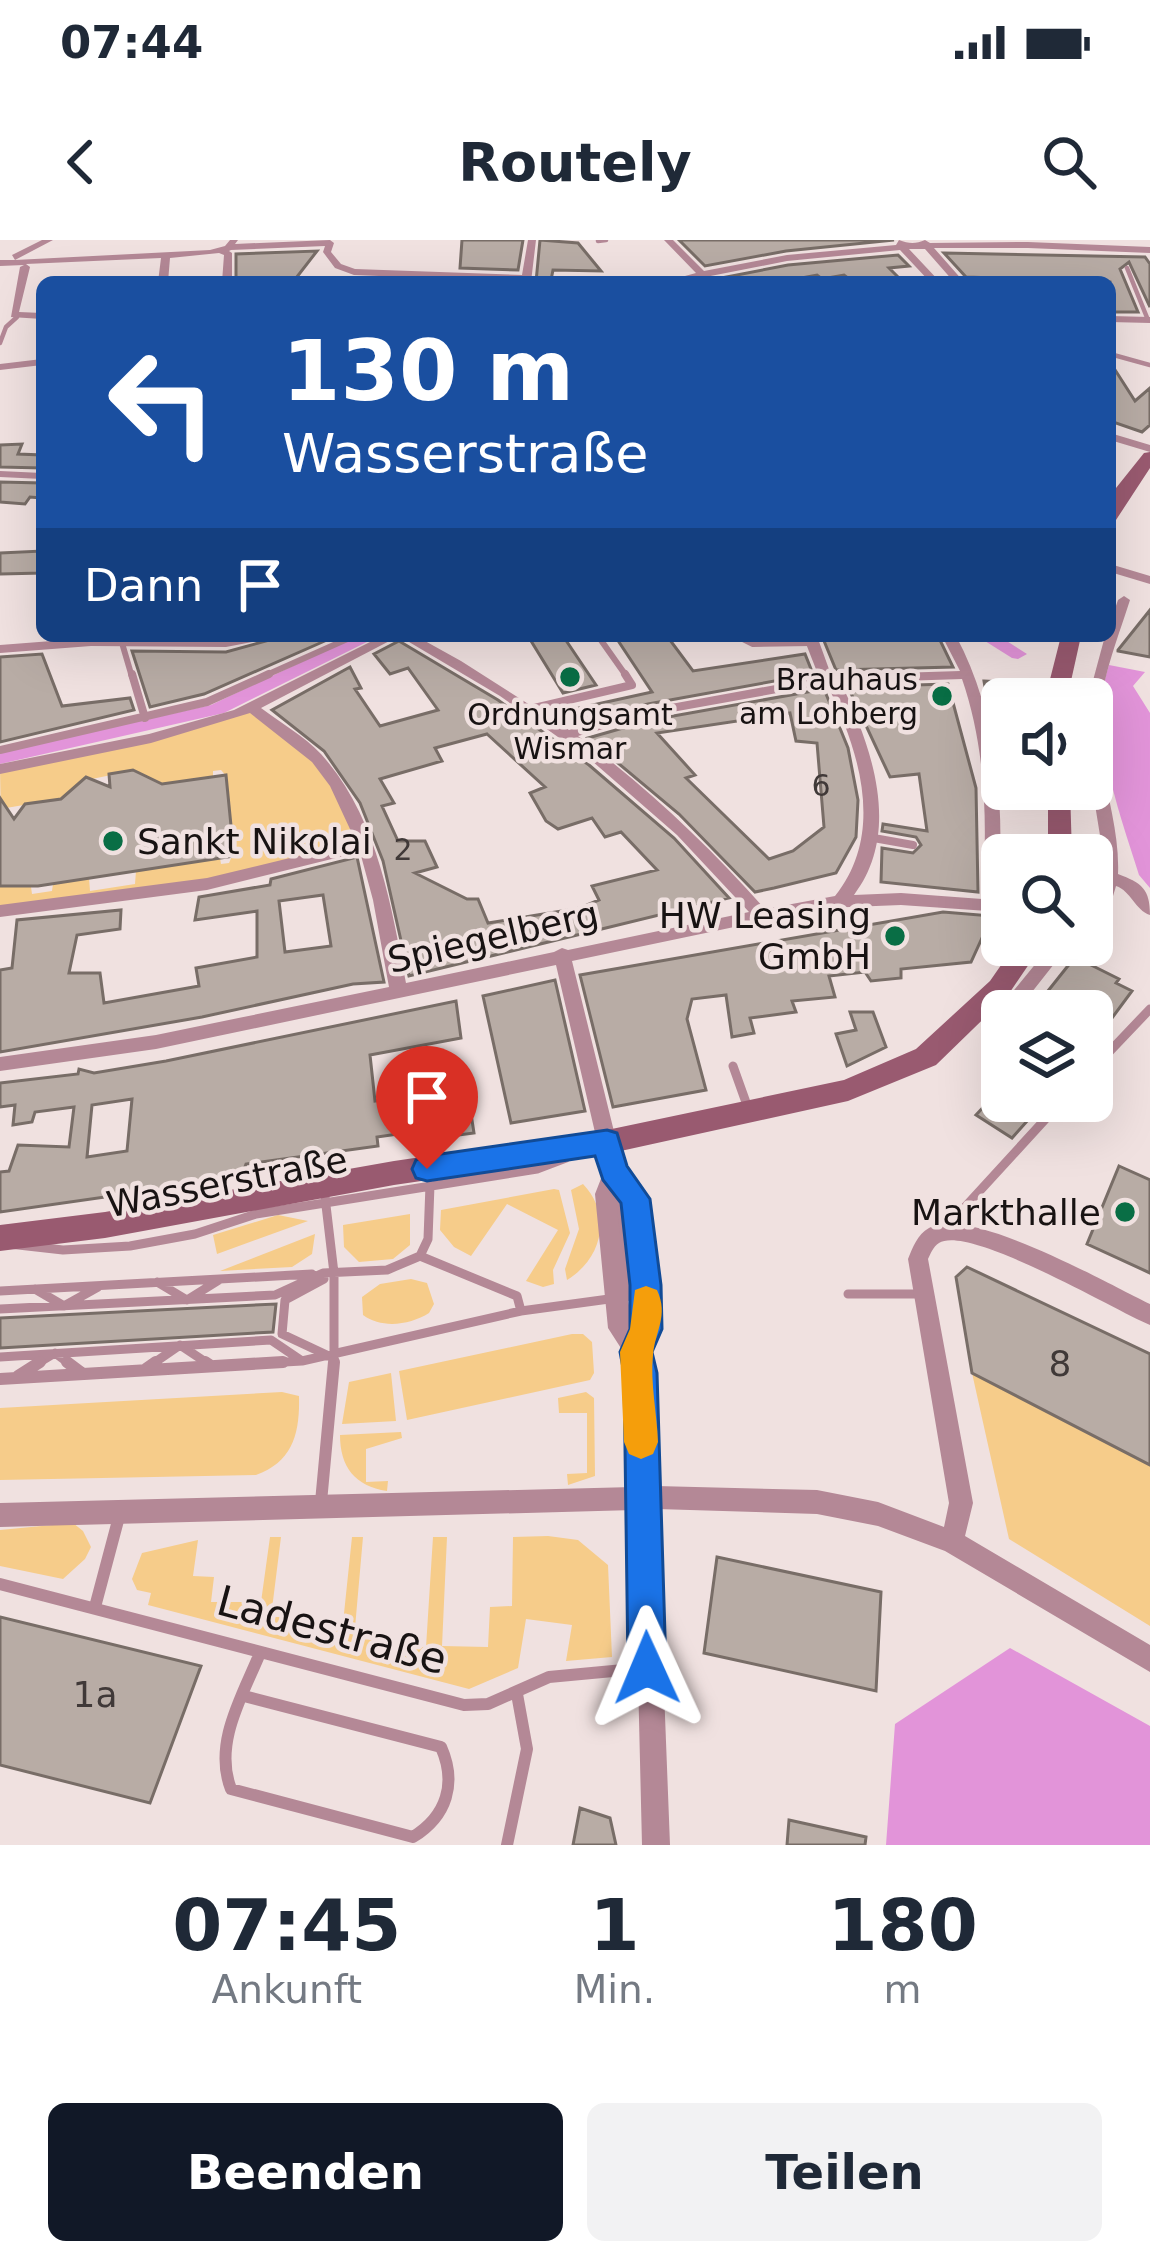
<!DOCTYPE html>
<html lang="de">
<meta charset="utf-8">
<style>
body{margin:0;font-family:"DejaVu Sans",sans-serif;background:#f2f2f3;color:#1f2937;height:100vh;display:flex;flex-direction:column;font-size:45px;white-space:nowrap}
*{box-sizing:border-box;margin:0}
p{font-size:39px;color:#747a83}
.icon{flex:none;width:66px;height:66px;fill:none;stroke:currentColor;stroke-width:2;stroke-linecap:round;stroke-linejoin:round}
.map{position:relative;height:1605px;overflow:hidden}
.side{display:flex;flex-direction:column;background:#fff;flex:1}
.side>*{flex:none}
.banner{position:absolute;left:36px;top:36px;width:1080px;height:366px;border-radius:18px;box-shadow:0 12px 48px #0002;background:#1a4fa0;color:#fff;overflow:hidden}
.fabs{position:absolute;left:981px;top:438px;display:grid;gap:24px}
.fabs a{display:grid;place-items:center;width:132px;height:132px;border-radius:18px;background:#fff;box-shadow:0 12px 48px #0002;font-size:60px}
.pin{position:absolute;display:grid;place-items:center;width:102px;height:102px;color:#fff;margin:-123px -51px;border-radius:50% 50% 50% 0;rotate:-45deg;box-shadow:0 0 12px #0007}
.pin .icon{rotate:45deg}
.me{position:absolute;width:132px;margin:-66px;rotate:359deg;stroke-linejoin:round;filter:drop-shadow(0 0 9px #0008)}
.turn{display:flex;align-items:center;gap:42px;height:252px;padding:0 48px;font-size:54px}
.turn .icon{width:156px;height:156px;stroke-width:2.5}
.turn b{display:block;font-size:84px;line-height:102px}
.then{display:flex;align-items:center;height:114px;padding:0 48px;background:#0003;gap:24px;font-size:45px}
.eta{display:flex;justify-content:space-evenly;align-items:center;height:204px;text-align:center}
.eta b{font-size:72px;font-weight:600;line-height:84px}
.cta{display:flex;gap:24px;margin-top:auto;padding:24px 48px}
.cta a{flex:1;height:138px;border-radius:18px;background:#111827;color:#fff;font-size:48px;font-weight:600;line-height:138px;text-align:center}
.cta a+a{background:#f2f2f3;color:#1f2937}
.status{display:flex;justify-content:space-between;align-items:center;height:84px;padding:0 60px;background:#fff;direction:ltr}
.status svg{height:33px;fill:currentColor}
header{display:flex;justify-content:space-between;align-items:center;height:156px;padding:0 48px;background:#fff;font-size:54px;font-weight:600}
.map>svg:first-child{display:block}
.green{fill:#f6cc8a}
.water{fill:#e294d9}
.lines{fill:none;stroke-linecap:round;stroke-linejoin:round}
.canal{fill:#e294d9;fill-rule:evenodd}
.building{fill:#b8aca5;stroke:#786d67;stroke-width:3;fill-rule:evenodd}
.lane-far4{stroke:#b48896;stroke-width:4.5}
.lane-far3{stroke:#b48896;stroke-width:6}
.lane-far2{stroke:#b48896;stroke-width:8}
.lane-far1{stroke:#b48896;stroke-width:9}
.lane{stroke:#b48896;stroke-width:12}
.street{fill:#b48896;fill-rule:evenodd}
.secondary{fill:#995a70;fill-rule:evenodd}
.route{fill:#1a73e8;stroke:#114b97;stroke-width:3}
.slow{fill:#f59e0b}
.poi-dot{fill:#096e45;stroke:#f0e1e0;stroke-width:4.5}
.labels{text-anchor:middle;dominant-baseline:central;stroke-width:9;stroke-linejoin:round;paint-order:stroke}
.far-poi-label{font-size:30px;fill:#181313;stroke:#f0e1e0;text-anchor:end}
.number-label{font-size:30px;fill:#403938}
.poi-label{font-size:36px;fill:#181313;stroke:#f0e1e0;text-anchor:end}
.street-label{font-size:36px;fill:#181313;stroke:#f0e1e0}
.near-number-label{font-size:36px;fill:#403938}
.near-street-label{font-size:42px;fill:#181313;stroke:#f0e1e0}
</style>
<div class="status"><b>07:44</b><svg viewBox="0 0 49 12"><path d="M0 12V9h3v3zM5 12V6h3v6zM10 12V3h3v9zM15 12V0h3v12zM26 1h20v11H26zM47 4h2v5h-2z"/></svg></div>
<header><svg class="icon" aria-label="back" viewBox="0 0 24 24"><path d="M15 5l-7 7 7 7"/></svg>Routely<svg class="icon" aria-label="search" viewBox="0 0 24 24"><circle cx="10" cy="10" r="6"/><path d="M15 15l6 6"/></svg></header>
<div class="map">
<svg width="1150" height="1605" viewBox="0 0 1150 1605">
<rect width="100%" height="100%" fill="#f0e1e0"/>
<!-- green -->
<path class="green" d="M251,467L316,518L365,605L207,644L0,671V647H31L32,654L52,651L53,644L89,638L90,651L135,644L136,631L220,618L221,624L229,623L233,614L224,589L233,585H224L222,566L231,564L222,562L227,537L221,530L213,531V537L133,548L135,530L92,539L89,554L6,568L1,578L0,529L151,498Z
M583,944C612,974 603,1018 567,1040L565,1029L579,989L571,950Z
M554,949L559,950L570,993L553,1030L554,1044L543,1047L526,1041L558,990L507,964L471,1016L454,1007L440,990L441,970Z
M410,974V1005L393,1019L359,1022L344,1007L343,985Z
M278,975L308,981L217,1014L213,995Z
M315,994L312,1014L292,1027L220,1031Z
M411,1039L427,1043L434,1064L429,1073C410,1085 382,1089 363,1075L362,1057L380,1044Z
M572,1094H583L592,1102L594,1133L590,1140L407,1180L399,1131Z
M391,1133L396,1181L342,1184L349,1142Z
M972,1133L1150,1225V1386L1009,1299Z
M282,1152L299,1156C300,1193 293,1222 256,1235L0,1240V1168Z
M586,1152L594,1158L595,1236L568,1245L567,1234L587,1233V1173H559L558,1158Z
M401,1192L402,1198L366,1209V1242L388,1241L387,1251C355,1246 340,1227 340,1195Z
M73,1283L83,1291L91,1307L85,1319L63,1339L0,1326V1290Z
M548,1296L578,1300L608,1325L612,1417L566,1421L572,1385L526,1379L518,1428L469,1449L148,1365L151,1353L137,1350L132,1339L142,1313L198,1300L193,1336L214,1337L211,1362H261L270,1297H281L271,1377H291L292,1383H343L352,1297H363L354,1399L377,1400V1406L426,1407L433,1297H447L442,1406L488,1407L490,1367L512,1366L513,1297Z"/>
<!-- water -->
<path class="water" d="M1109,425L1145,432L1133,446L1150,473V648L1139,635C1120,574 1087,489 1109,425Z
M1010,1408L1150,1486V1605H886L895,1484Z"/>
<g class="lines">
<!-- canal -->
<path class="canal" d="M356,396H379L224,473L0,524V512L211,465Z
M977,396H999L1027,414L1018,419L1012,418Z"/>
</g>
<!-- building -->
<path class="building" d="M462,0H523L518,30L460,28Z
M540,0L578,3L601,31L553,30L551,40L536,42Z
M679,0H894L786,11L705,26Z
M317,11L293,42H236V14Z
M944,13L1145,17L1150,24V67L1129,22L1120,29L1138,72H1113L1110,42L966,37Z
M898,15L909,26L889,28L903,42H853L844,35L822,39L817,35L780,42L711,40L788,25Z
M1110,122L1135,161L1150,148V185L1142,192L1110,181Z
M22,204L18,214L42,215V228L0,227V205Z
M0,242L42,243V258L30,257L25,264L0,262Z
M42,311V333L0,334V313Z
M1150,370V417L1118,411V410Z
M284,396H336L204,454L150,467L132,411L226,412Z
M528,396H563L596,445L563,453Z
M615,396H667L693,431L805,414L813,434L648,464L570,485L552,474L652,452Z
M822,396H938L953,427L836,430Z
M399,401L498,460L589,525L674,598L729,658L409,736L383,621L360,563L324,511L272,470L350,427L361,448L355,449L380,486L438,470L408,428L390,434L374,414ZM487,494L545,547L530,553L546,581L558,589L592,578L605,597L621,592L657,630L592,646L599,660L580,668L488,683L478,659H467L415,633L437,627L425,601H398L382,566L394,563L380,539L442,521L435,508Z
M42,414L62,466L130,458L134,470L0,502V417Z
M984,441L1041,444V459H987Z
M948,444L976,548L978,652L881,642L882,608L913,613L921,605L916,597L882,591L883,584L927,591L919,534L890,537L848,447Z
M824,449L848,508L858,560L856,597L836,633L774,648L755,652L679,574L588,498L651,480ZM790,473L796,501L817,503L824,587L793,611L769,619L686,538L695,535L657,493Z
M133,530L162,544L226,535L234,616L38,646H0V558L14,579L25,564L61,559L86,537L110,547L109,534Z
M357,617L384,742L353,744L202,777L0,812V730L12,728L17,680L121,670L120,689L77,695L69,733H100L104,763L199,746L196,728L257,717V671L195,680L199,657L270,645L271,639ZM323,655L331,706L285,712L279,661Z
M943,672L992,676L971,722L901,729V738L871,741L865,732L829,736L835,757L792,761L796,772L750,778L754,793L732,797L726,755L692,759L687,779L706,850L613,867L580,735Z
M1075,717L1119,739L1116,743L1132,751L1092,805V771L1064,762L1057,771H1032Z
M555,740L585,871L511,883L483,756Z
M456,761L461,798L370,815L375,861L467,848L474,893L420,900L419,891L377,897L378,906L246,924L243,932L168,948L0,972V932L9,931L18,905L69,907L74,867L35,872L32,882L13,885L15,865L0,867V843L78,834L79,829L94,833L166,821ZM132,859L127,911L87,917L92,865Z
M850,772H873L886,807L847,826L836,794L856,790Z
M1002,847V861H1045L1012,898L976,875Z
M1119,926L1150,940V1033L1087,1004Z
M967,1027L1150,1114V1225L972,1133L956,1037Z
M276,1064L273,1092L0,1108V1078Z
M717,1317L881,1352L876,1451L704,1413Z
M0,1377L201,1426L150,1563L0,1525Z
M580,1568L610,1578L616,1605H573Z
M789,1580L866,1597L865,1605H787Z"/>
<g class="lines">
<!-- lane-far4 -->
<path class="lane-far4" d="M598,1L606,0
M1127,28L1148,80
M0,103L6,87L17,77
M1110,114L1150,125"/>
<!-- lane-far3 -->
<path class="lane-far3" d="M598,396L627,437
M737,396L753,404L811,403
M122,403L132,437
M262,437L354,396"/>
<!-- lane-far2 -->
<path class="lane-far2" d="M132,434L145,478
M530,469L632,445L625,434
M0,510L207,462L269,434
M868,597L913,605"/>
<!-- lane-far1 -->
<path class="lane-far1" d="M733,826L748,868
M1092,830L1150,769
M615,937L631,1056
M325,957L334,1033V1125
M943,991L1062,861
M0,1003L63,1010L130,1006L195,994L256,974L537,929L566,918
M420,1016L517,1056L521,1071
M324,1039L285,1060L282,1094L331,1117
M157,1042L187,1060L219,1040
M35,1049L64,1066L98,1047
M0,1051L312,1034
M848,1054H925
M0,1069L275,1055L323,1033L387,1030L420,1016L428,999L430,945
M0,1117L271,1100L302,1121L521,1071L631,1056L641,1048
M35,1125L55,1113L71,1125
M151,1125L180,1105L210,1125
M232,1125L302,1121"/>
<!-- lane -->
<path class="lane" d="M67,1122L83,1134
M205,1122L211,1126
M146,1129L156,1122
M18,1136L40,1122
M0,1139L283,1122
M321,1262L334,1122
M0,1344L464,1465L488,1464L549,1437L645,1428
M95,1367L120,1273
M244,1456L441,1507C457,1543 447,1576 413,1597L231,1549C213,1503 243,1455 260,1413
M507,1605L527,1509L517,1454"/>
<!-- street -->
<path class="street" d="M42,0H53L15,20L210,10L225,6L230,0H238L235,4L330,0L334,3L331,12L341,24L355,29L522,35L528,0H536L531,42L354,35L335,28L323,12L325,6L231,10L229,11L232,13V42H222L224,15L219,13L170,18L168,42H158L161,18L26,24L30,27L19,72L42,73V79L11,77L20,27L24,25L0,26V20H15L12,15Z
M664,0H673L704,31L787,15L896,5L899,0C909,4 916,4 925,0L930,3L1028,2L1150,7V13L1028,8H934L964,42H954L925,9H909L940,42H930L900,10L787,21L680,42H663L696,33Z
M1110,76L1150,77V83L1110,82Z
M42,119V125L0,130V124Z
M1110,193L1150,205V212L1110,200Z
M0,231L42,233V239L0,237Z
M1110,324L1150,336V344L1110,332Z
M1124,356L1130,360C1116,404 1097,449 1099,496C1102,543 1120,587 1118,634C1142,643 1150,649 1150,675C1135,670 1131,651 1116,646C1112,660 1106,682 1092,688V667L1102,638L1103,614L1092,546V459H1088L1105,396H1110V383L1118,360Z
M242,396H270L268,399L226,407L91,406L0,413V405L91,398L226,399Z
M382,396H399L261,468C281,483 304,496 321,514C377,576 391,664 406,743L554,712L562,708L568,710L749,672L677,595L592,521L500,456L399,396H416L461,421L569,490L649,468L819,437L803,396H817L830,432L835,435L960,431L942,396H956C999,476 1005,571 998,660H1002V672L901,665L825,668L572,721L623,928L643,958L653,997L657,1059L647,1112L652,1133L656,1246L817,1250L878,1262L944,1287L949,1263L908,1019C913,1007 917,995 929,988C970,965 1108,1044 1150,1064V1085C1114,1070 969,984 939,1003C933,1007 931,1013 928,1019L973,1263L965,1296L1150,1405V1432L945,1311L878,1286L817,1274L657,1269L670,1605H642L634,1270L0,1287V1263L633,1247L630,1133L626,1116L608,1088L595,954L604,931L556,725L156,809L0,831V817L156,795L389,747L373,660L360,612L207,650L0,677V665L207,638L356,602L330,546L312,522L250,473L151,503L0,534V524L149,494L234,470ZM962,439C986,508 988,586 982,659L901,653L854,655C902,592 872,507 841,443ZM827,444C859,511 886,592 835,656L765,669C708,605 647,547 578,496L650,476ZM617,949C640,982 639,1050 632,1089L615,954Z
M1051,705H1069L1017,771H1002L1001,776L998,771L1001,766Z"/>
<!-- secondary -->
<path class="secondary" d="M1150,212V228L1116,280L1110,281L1112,253L1144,213Z
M1061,396H1081L1067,459H1045Z
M1048,549H1070L1072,615H1048Z
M1015,705H1042L1008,755L936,825L848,861L607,914L394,945L105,998L0,1011V985L105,972L394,921L607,890L844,840L916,809L990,741Z"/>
</g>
<!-- route -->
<path class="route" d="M607,890L617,893L627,926L650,959L661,1045L662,1089L652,1112L657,1133L666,1428L660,1441L647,1447L633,1441L628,1428L624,1133L620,1112L630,1089V1045L621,963L603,940L595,916L427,941L416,938L412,929L416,920L427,916Z"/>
<!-- slow -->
<path class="slow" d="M646,1046L657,1050C669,1076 655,1091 653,1115C650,1142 657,1174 658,1202L653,1214L641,1219L629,1214L624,1202L620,1112L630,1089L635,1050Z"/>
<!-- markers -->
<g class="poi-dot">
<circle cx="570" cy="437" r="12"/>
<circle cx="942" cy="456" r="12"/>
<circle cx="113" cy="601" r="12"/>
<circle cx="895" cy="696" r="12"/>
<circle cx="1125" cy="972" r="12"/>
</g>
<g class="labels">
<!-- far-poi labels -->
<g class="far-poi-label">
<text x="918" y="439">Brauhaus<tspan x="918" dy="34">am Lohberg</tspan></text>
<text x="570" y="474" text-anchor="middle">Ordnungsamt<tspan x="570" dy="34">Wismar</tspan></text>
</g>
<!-- number labels -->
<g class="number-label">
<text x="821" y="545">6</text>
<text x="403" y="609">2</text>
</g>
<!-- poi labels -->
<g class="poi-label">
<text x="137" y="601" text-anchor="start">Sankt Nikolai</text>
<text x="871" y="675">HW Leasing<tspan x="871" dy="41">GmbH</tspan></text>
<text x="1101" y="972">Markthalle</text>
</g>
<!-- street labels -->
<g class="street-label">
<text transform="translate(493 697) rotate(-13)">Spiegelberg</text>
<text transform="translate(227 942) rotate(-11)">Wasserstraße</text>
</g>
<!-- near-number labels -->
<g class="near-number-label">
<text x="1060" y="1123">8</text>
<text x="95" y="1454">1a</text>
</g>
<!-- near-street labels -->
<g class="near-street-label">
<text transform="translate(332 1390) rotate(15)">Ladestraße</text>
</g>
</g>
</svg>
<div class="fabs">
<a><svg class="icon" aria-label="sound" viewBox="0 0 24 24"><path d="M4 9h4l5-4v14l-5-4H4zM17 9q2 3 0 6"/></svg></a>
<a><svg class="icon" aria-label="search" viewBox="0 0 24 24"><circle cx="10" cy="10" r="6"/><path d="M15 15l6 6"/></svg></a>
<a><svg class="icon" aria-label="layers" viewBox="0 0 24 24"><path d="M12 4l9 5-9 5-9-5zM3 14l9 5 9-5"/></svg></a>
</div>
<div class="pin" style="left:427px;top:929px;background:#d93025"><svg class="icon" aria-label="arrive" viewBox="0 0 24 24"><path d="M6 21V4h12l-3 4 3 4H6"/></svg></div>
<svg class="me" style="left:647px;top:1428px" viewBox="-20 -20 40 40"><path d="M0-17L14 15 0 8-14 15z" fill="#1a73e8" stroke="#fff" stroke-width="4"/></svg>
<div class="banner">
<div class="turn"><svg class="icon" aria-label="left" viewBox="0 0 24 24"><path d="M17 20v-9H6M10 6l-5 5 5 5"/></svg><div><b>130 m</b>Wasserstraße</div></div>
<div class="then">Dann<svg class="icon" aria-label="arrive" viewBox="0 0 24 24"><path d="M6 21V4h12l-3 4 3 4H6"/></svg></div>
</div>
</div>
<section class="side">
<div class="eta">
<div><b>07:45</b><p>Ankunft</p></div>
<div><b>1</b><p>Min.</p></div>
<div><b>180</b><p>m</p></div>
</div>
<div class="cta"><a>Beenden</a><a>Teilen</a></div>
</section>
